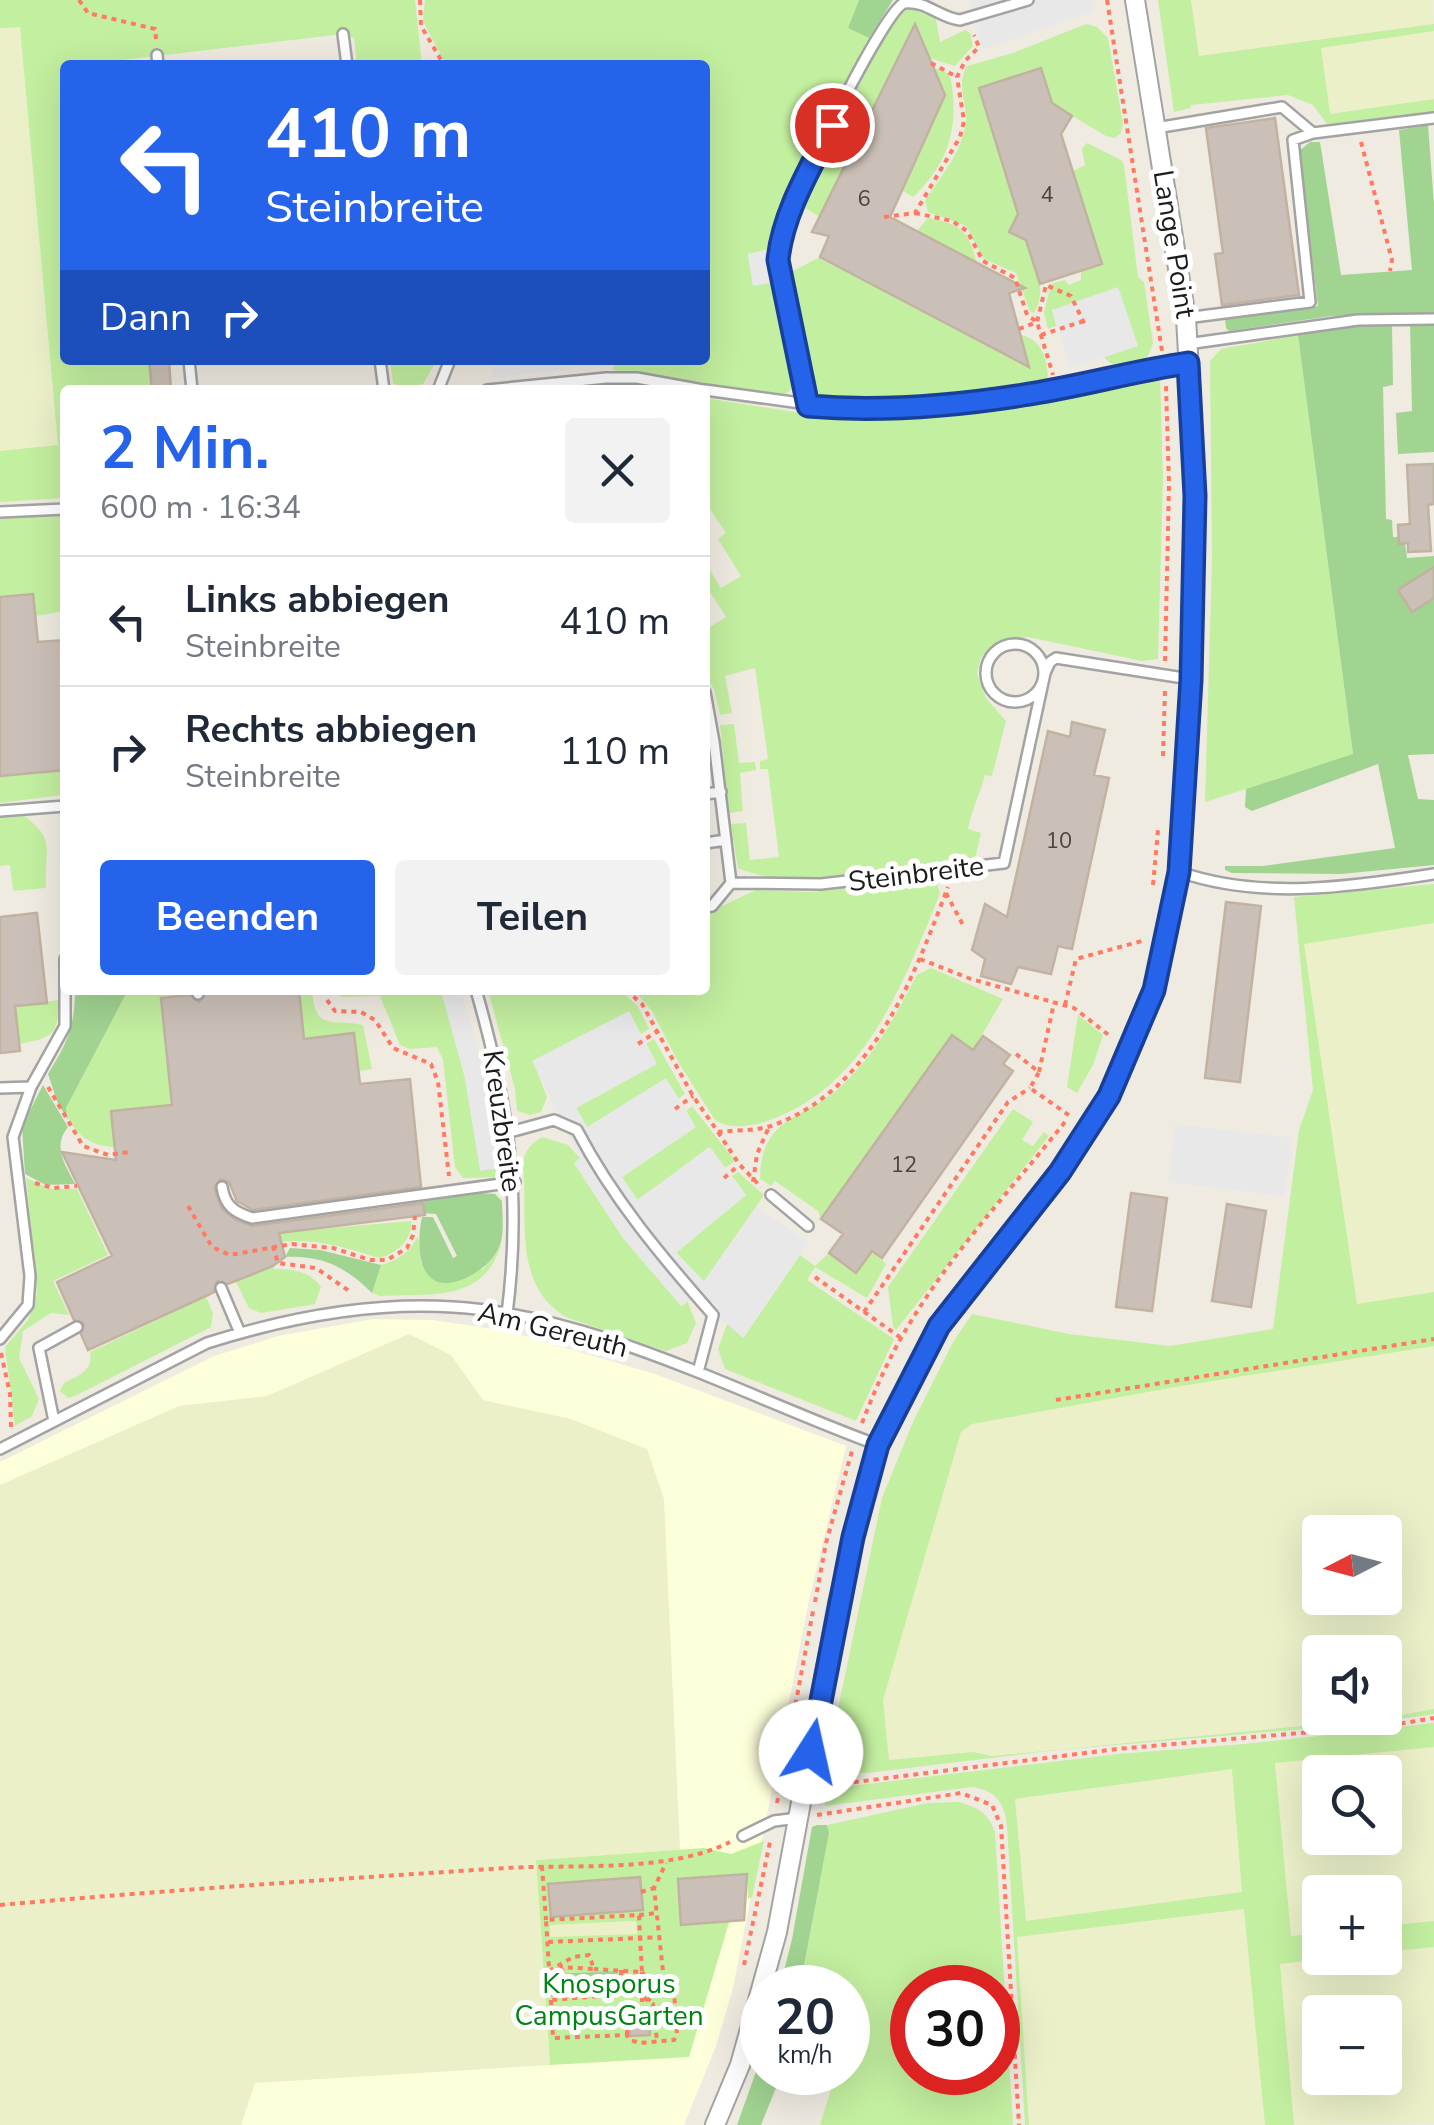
<!DOCTYPE html>
<html lang="de">
<meta charset="utf-8">
<style>
body{margin:0;font-family:"Nunito Sans",sans-serif;background:#f2f2f3;color:#1f2937;height:100vh;display:flex;flex-direction:column;font-size:38px;white-space:nowrap}
*{box-sizing:border-box;margin:0}
p{font-size:32px;color:#747a83}
.icon{flex:none;width:55px;height:55px;fill:none;stroke:currentColor;stroke-width:2;stroke-linecap:round;stroke-linejoin:round}
.map{position:relative;flex:1;overflow:hidden}
.details{position:absolute;left:60px;top:385px;width:650px;height:610px;display:flex;flex-direction:column;background:#fff;border-radius:10px;box-shadow:0 10px 40px #0002}
.details>*{flex:none}
.guide{position:absolute;left:60px;top:60px;width:650px;height:305px;border-radius:10px;box-shadow:0 10px 40px #0002;background:#2563eb;color:#fff;overflow:hidden}
.needle{width:65px;rotate:264deg}
.controls{position:absolute;left:1302px;top:1515px;display:grid;gap:20px}
.controls a{display:grid;place-items:center;width:100px;height:100px;border-radius:10px;background:#fff;box-shadow:0 10px 40px #0002;font-size:50px}
.speed{position:absolute;left:740px;top:1965px;display:flex;gap:20px;font-size:50px;font-weight:700;text-align:center}
.speed>*{display:grid;place-content:center;width:130px;height:130px;border-radius:50%;background:#fff;box-shadow:0 10px 40px #0002;line-height:1}
.speed small{font-size:25px;font-weight:400}
.speed .limit{border:15px solid #d22;background:#fff;color:#111}
.pin{position:absolute;display:grid;place-items:center;width:85px;height:85px;color:#fff;margin:-42px;border:5px solid #fff;border-radius:50%;box-shadow:0 2px 10px #0007}
.me{position:absolute;width:110px;margin:-55px;rotate:10deg;stroke-linejoin:round;filter:drop-shadow(0 0 8px #0008)}
.turn{display:flex;align-items:center;gap:35px;height:210px;padding:0 40px;font-size:45px}
.turn .icon{width:130px;height:130px;stroke-width:2.5}
.turn b{display:block;font-size:70px;line-height:85px}
.then{display:flex;align-items:center;height:95px;padding:0 40px;background:#0003;gap:20px;font-size:38px}
.round{display:grid;place-items:center;flex:none;width:105px;height:105px;border-radius:10px;background:#f2f2f3}
.overview{display:flex;align-items:center;justify-content:space-between;height:170px;padding:0 40px}
h1{font-size:60px;font-weight:700;line-height:75px;color:#2563eb}
.action{display:flex;gap:20px;margin-top:auto;padding:20px 40px}
.action a{flex:1;height:115px;border-radius:10px;background:#2563eb;color:#fff;font-size:40px;font-weight:700;line-height:115px;text-align:center}
.action a+a{background:#f2f2f3;color:#1f2937}
ul{padding:0;list-style:none}
li{display:flex;align-items:center;gap:30px;height:130px;padding:0 40px;border-top:2px solid #e0e1e3}
li div{flex:1}
li b{display:block;font-size:38px}
li em{font-style:normal}
.map>svg:first-child{display:block}
.education{fill:#fdffda}
.farmland{fill:#ebf0c9;fill-rule:evenodd}
.grass{fill:#c3efa0;fill-rule:evenodd}
.forest{fill:#a1d391}
.parking{fill:#e8e8e8}
.building{fill:#cbc0b7;stroke:#c2b2a2;stroke-width:2.5}
.lines{fill:none;stroke-linecap:round;stroke-linejoin:round}
.service-casing{stroke:#a3a3a3;stroke-width:14}
.minor-casing{stroke:#a3a3a3;stroke-width:22}
.path{stroke:#ff7a62;stroke-width:4;stroke-dasharray:5 5;stroke-linecap:butt}
.service{stroke:#fff;stroke-width:9}
.minor{stroke:#fff;stroke-width:18}
.route-casing{stroke:#184099;stroke-width:25}
.route{stroke:#2563eb;stroke-width:18}
.labels{text-anchor:middle;dominant-baseline:central;stroke-width:10;stroke-linejoin:round;paint-order:stroke}
.number-label{font-size:22px;fill:#484543}
.street-label{font-size:28px;fill:#1c1c1c;stroke:#fff}
.park-label{font-size:28px;fill:#008412;stroke:#fff}
</style>
<div class="map">
<svg width="1434" height="2125" viewBox="0 0 1434 2125">
<rect width="100%" height="100%" fill="#efebe1"/>
<!-- education -->
<path class="education" d="M373,1319L432,1320L508,1331L655,1374L846,1446L809,1600L733,1988L716,2046L684,2125H0V1462L214,1356L278,1336Z"/>
<!-- farmland -->
<path class="farmland" d="M1191,0H1432L1434,24L1199,56Z
M20,26L58,446L0,451V28Z
M1434,31V99L1330,114L1321,48Z
M1434,923V1292L1357,1305L1304,943Z
M409,1334L451,1355L483,1400L571,1419L647,1449L664,1499L680,1850L536,1860L550,2065L255,2083L241,2125H0V1485L179,1406L267,1396Z
M1434,1346V1709L1385,1717V1652H1320V1718H1377L992,1756L973,1752L888,1760L883,1700L960,1432L972,1424L1181,1386ZM1320,1532H1385V1598H1320Z
M1434,1747V1921L1385,1926V1892H1320V1933L1291,1936L1275,1763ZM1320,1772H1385V1838H1320Z
M1232,1769L1242,1892L1026,1921L1015,1799Z
M1245,1909L1265,2125H1029L1017,1936Z
M636,1921L637,1934L550,1938V1925Z
M1434,1947V2124L1294,2125L1279,1963L1332,1958H1385V1952ZM1320,2012H1385V2078H1320Z"/>
<!-- grass -->
<path class="grass" d="M0,0H415L422,65H357L354,38L343,34L123,60V65H65V360H149L152,390H65V498L0,502V451L58,445L20,27L0,28Z
M425,0H859L848,28L869,38L776,223L770,249L748,254L753,285L775,282L794,381C792,391 788,394 777,396L613,370L615,360H705V65H446L423,21Z
M1158,0H1191L1199,56L1434,24V31L1321,48L1330,114L1434,99V112L1327,124L1313,105L1288,95L1191,105L1190,108L1174,112Z
M905,8H921L935,14L940,42L965,30L970,33L973,46L955,66L929,58L914,25L820,217L800,205L886,31Z
M1086,24L1097,27L1108,38L1123,124L1121,133L1115,138L1106,136L1059,108L1020,220L1010,232L1019,237L1025,235C1033,260 1049,289 1034,313L1030,311L1016,273L984,259L966,226L928,212L925,201C941,176 963,151 966,121C967,102 956,84 967,66L1013,53Z
M933,67L949,74L951,80C959,127 949,163 913,197L903,191L945,95Z
M1087,143L1121,160L1124,165L1138,277L1144,282L1153,343L1147,358C1131,364 1116,373 1104,357L1138,346L1052,309L1056,326L1048,329L1044,313L1051,284L1065,280L1069,285L1081,280V271L1101,264L1073,171L1085,165L1082,149Z
M928,218C961,225 969,230 977,264L916,232Z
M820,257L1028,366L1021,335C1041,339 1047,358 1048,377L1045,382C1000,395 866,410 823,399L810,383L789,273Z
M1298,335L1353,755L1205,802L1212,559L1210,361L1221,349Z
M390,360H437L423,384L404,388L393,383Z
M1160,377L1163,477L1158,659L1142,661L1028,637L1001,640L981,657L977,674L986,698L1006,721L992,776L985,775C980,794 972,809 968,829L981,833L975,859C908,868 800,895 738,868L731,824L746,823L750,860L779,857L768,769H760V761L768,759L755,668L725,676L732,713L720,715L714,689L705,677V630L726,617L705,584V563L721,588L741,576L718,539L726,533L705,502V398L814,415L961,409L1029,402Z
M65,514V611L35,616L33,594L0,597V518Z
M734,724L739,763L755,762L756,770L740,773L743,811L729,813L720,725Z
M65,770V793L62,795L0,803V776Z
M24,816C57,840 44,848 46,885L45,888L13,891L10,865L0,866V817Z
M924,877L937,882L940,894C903,982 867,1087 767,1121C751,1126 730,1130 715,1120L677,1060L652,1011L634,990H705V914L756,890L812,892Z
M1434,884V923L1304,944L1357,1304L1434,1292V1346L1181,1386L972,1424L961,1432L883,1700L889,1760L973,1752L992,1756L1385,1718L1434,1709V1714L1364,1724L1057,1750L867,1773L831,1772L834,1728L882,1498L913,1422L953,1342L972,1314L1069,1334L1170,1346L1273,1329L1299,1130L1313,1090L1294,897Z
M931,968L1003,999L973,1050L951,1036L821,1219L818,1211L775,1181L771,1186L760,1179C760,1163 763,1147 773,1134C789,1115 818,1107 837,1090C876,1055 893,1019 917,975Z
M128,990H192V995L162,998L171,1092L193,1102L111,1111L115,1147C91,1147 70,1133 66,1108Z
M299,990H312C315,1033 333,1018 363,1025L372,1069L359,1071L354,1033L305,1039Z
M334,990H441L465,1078L481,1170L499,1168L495,1177L463,1178L455,1167L443,1060L437,1047L410,1049L400,1045L380,996L342,997Z
M488,990H619L638,1006L649,1029L641,1034L628,1012L533,1061L547,1097L541,1112L530,1115L517,1111L515,1089Z
M59,1000C59,1035 52,1038 19,1044L15,1006Z
M1078,1015L1103,1035L1093,1065L1077,1093L1067,1087Z
M654,1039L685,1094L678,1099L665,1079L588,1128L576,1108L656,1064L646,1044Z
M692,1106L735,1161L725,1168L709,1147L638,1201L622,1177L695,1127L686,1111Z
M1013,1109L1033,1122L1022,1140L1033,1146L1044,1132L1049,1136L896,1330L893,1327L888,1287Z
M543,1137L568,1145L580,1158L574,1163L623,1238L681,1306L687,1300L696,1323L687,1343L666,1351L568,1318C512,1287 528,1219 523,1164C524,1152 531,1142 543,1137Z
M738,1172L764,1195L704,1282L676,1252L746,1195L732,1176Z
M26,1178L50,1189H77L108,1255L53,1281L69,1315L51,1313L23,1331L19,1358L39,1399L32,1416L15,1426L5,1347L28,1320L37,1294Z
M411,1221C413,1240 396,1254 379,1258C351,1249 322,1240 293,1241C254,1241 257,1256 216,1238Z
M418,1236L421,1263L483,1269L501,1244C484,1304 429,1293 380,1296L372,1293L381,1265C399,1260 410,1252 418,1236Z
M872,1251L886,1264L867,1298L815,1267L807,1280L894,1339L856,1421L725,1369L718,1349L727,1324L744,1337L800,1255L815,1266L829,1253L856,1272Z
M273,1266L274,1269C293,1269 310,1271 321,1287L315,1304L261,1313L249,1308L235,1280Z
M206,1297L213,1313L211,1327L77,1395L68,1398L60,1391L64,1383C78,1376 94,1371 90,1352Z
M1434,1723V1747L1275,1763L1291,1936L1320,1933V1958H1332L1280,1964L1294,2125H1265L1244,1909L1017,1937L1029,2125H1025L1007,1826C1005,1803 995,1790 972,1787L825,1806V1789L1118,1754L1244,1744ZM1232,1769L1242,1892L1026,1921L1015,1799Z
M959,1802C978,1808 988,1812 995,1832L1013,2125H820L836,2073L848,2072V1988H800L829,1833L827,1825L928,1803ZM912,1988H998V2072H912Z
M764,1841L752,1897L748,1899L747,1875L736,1899L689,2057L550,2065L536,1860L704,1848L731,1854ZM639,1877L642,1910L551,1917L549,1884ZM636,1921L637,1934L550,1937V1925Z
M1434,1921V1947L1385,1952V1926Z"/>
<!-- forest -->
<path class="forest" d="M859,0H893L869,38L848,28Z
M1428,125L1434,205V313L1331,316L1229,331L1226,328L1225,319L1318,306L1299,151L1310,142H1320L1341,275L1412,270L1399,130Z
M1410,324H1434V452L1398,454L1396,413L1412,411Z
M1360,325H1392L1393,385L1383,387L1386,519L1392,520L1393,537H1404L1407,558L1434,556V754L1408,755L1418,799L1434,800V865L1341,874L1232,873L1225,870V866H1262L1395,848L1378,764L1252,811L1245,807L1246,789L1353,754L1298,335Z
M75,990H128L66,1108L68,1120L58,1104L48,1074C67,1043 75,1027 75,990Z
M43,1085L68,1127C52,1147 65,1164 75,1184L46,1185L25,1174L22,1126Z
M480,1193L495,1194L502,1201C502,1214 505,1235 499,1247C492,1262 480,1271 466,1278C419,1299 415,1250 422,1217H433L453,1258L457,1256L436,1214L422,1213L420,1202Z
M290,1248L320,1250L381,1265L372,1293C346,1267 322,1255 285,1257Z
M817,1825H827L829,1833L800,1987H780L792,1939L812,1827Z
M617,1971L618,1993L554,1995L553,1974Z
M762,2055V2072L782,2073L761,2125H737Z"/>
<!-- parking -->
<path class="parking" d="M969,0H1091L1094,11L983,49Z
M770,249L775,282L753,286L748,254Z
M1118,287L1138,346L1070,368L1052,310Z
M491,360H572V370L492,377Z
M441,990H461L484,1073L499,1168L480,1171L465,1078Z
M629,1011L657,1064L576,1108L587,1127L666,1078L696,1127L622,1177L637,1200L710,1147L746,1195L676,1253L704,1281L756,1207L809,1242L743,1338L727,1324L688,1301L682,1306L623,1238L574,1163L580,1158L532,1061Z
M1175,1124L1292,1138L1285,1196L1168,1182Z"/>
<!-- building -->
<path class="building" d="M915,24L945,95L890,217L1025,288L1009,293L1029,367L820,257L829,236L812,232Z
M1041,68L1052,103L1072,116L1061,134L1102,264L1040,284L1026,240L1009,232L1018,214L979,88Z
M1275,118L1299,295L1222,305L1215,254L1223,253L1206,128Z
M149,360H169L171,390H152Z
M1434,464V504L1428,505L1431,551L1408,552V543L1399,544L1398,525L1410,524L1407,465Z
M1434,567V598L1412,612L1398,590Z
M33,594L38,642L65,640V770L0,776V597Z
M1072,722L1105,730L1094,775L1109,778L1072,949L1058,946L1051,974L1018,967L1011,984L981,976L985,959L972,950L985,904L1007,917L1048,731L1070,737Z
M1226,902L1261,906L1240,1082L1205,1078Z
M37,913L47,1003L15,1006L20,1051L0,1053V917Z
M240,990H299L304,1039L354,1033L360,1084L410,1079L421,1187L253,1210L237,1201L229,1182L221,1179L214,1188L222,1209L236,1220L252,1226L423,1203L425,1215L279,1233L285,1257L273,1266L228,1284L217,1281L214,1292L208,1295L88,1350L81,1334L84,1324L74,1320L57,1282L112,1256L62,1152L116,1160L111,1111L172,1105L161,998L190,995L199,1002L206,993Z
M952,1035L973,1050L983,1036L1010,1055L1003,1064L1013,1071L882,1258L872,1251L856,1273L829,1253L843,1234L821,1219Z
M1131,1193L1167,1198L1152,1311L1116,1307Z
M1227,1204L1266,1211L1251,1307L1212,1301Z
M747,1874L744,1920L681,1925L678,1879Z
M640,1877L643,1910L551,1917L548,1884Z
M649,2011L650,2035L630,2036L629,2012Z"/>
<g class="lines">
<!-- service casing -->
<g class="service-casing">
<path id="service" d="M343,34L347,65
M157,55L158,65
M1156,128L1282,107L1313,133
M1186,318L1310,302L1293,140L1313,133L1434,118
M1187,344L1358,320L1434,319
M189,360L192,390
M380,360L384,390
M438,390L450,360
M487,390L606,378H637L703,390
M705,390L844,409L962,402L1022,396L1189,363
M808,405L778,260C779,252 779,244 781,237C789,205 882,13 904,3C926,0 940,18 960,20L1028,0
M0,512L65,509
M986 673a29 29 0 1 1 58 0a29 29 0 1 1-58 0Z
M705,692L714,742L731,883L821,884L1004,863L1045,673L1050,662L1056,658L1190,679
M705,794L721,792
M0,811L65,806
M705,843L726,840
M1180,872C1260,900 1351,887 1434,874
M705,907L712,906L731,883
M198,990V994
M476,990C509,1105 522,1195 507,1314
M31,1087L65,1026V959
M0,1088L31,1087L13,1137L30,1276L28,1305L0,1339
M510,1132L554,1120L577,1130C613,1199 662,1257 713,1315L698,1372
M222,1187C225,1206 234,1212 252,1218L515,1182
M771,1195L808,1226
M221,1288L240,1333
M54,1421L39,1348L77,1327
M0,1449L207,1343C286,1318 370,1302 453,1307C596,1315 746,1397 878,1445
M743,1836L774,1821L798,1818"/>
</g>
<!-- minor casing -->
<g class="minor-casing">
<path id="minor" d="M715,2125L740,2065L777,1932L838,1603L878,1445L939,1327L1060,1172L1109,1096L1154,990L1179,872L1191,679L1195,497L1192,423L1186,318L1135,0"/>
</g>
<!-- path -->
<path class="path" d="M79,0L88,13L155,29L156,39
M420,0L421,26L444,65
M1107,0L1162,351
M931,63L957,77
M1361,142L1392,260L1390,271
M915,213L952,221L967,231L983,261L1015,278L1027,315L1037,322L1053,375
M884,217L915,213L960,137L964,121L957,77L965,61L979,47L974,35
M1019,329L1037,322L1046,285L1071,296L1086,327
M1041,335L1084,321
M1165,661L1169,485L1166,385
M1163,756L1165,690
M1153,885L1158,830
M946,893L963,925
M920,959L971,979L1074,1008L1110,1036
M327,990V1000L335,1011L361,1012L375,1020L393,1048L431,1064L438,1082L449,1176
M626,990L642,1004L693,1096L718,1132C735,1130 755,1131 771,1126C873,1090 913,978 948,887
M1065,1005L1076,959L1142,941
M638,1044L656,1032
M1016,1054L1039,1072L1030,1088L1070,1116
M1039,1072L1054,1003
M48,1087L83,1146L108,1155L130,1152
M675,1109L693,1096
M718,1132L739,1164L761,1187
M724,1178L739,1165
M753,1182L757,1154L768,1129
M35,1183L53,1188L77,1186
M188,1206L212,1247L230,1255L292,1244L333,1248L370,1260H387L407,1248L413,1235L415,1216
M273,1246L278,1263L316,1268L352,1293
M815,1277L901,1338
M864,1312L1008,1102L1030,1088
M1,1353L10,1394L11,1427
M1056,1400L1434,1339
M862,1423C876,1387 892,1351 913,1318C956,1248 1014,1186 1065,1122
M815,1602L826,1543L852,1451
M824,1786L1117,1749L1392,1725L1434,1718
M777,1803L813,1611
M817,1815L961,1793L992,1805L1001,1826L1019,2125
M542,1866L546,1920
M641,1892L654,1888
M0,1905C169,1890 337,1879 506,1868C576,1864 668,1873 730,1842
M639,1915L657,1913
M548,1942L640,1938L642,1972L594,1969
M744,1965L770,1842
M561,1968C573,1991 598,1984 619,1982
M621,1970L622,1995
M549,1971L573,1957L589,1955L594,1969L560,1967
M642,1972L637,1993L653,2004L657,2041
M642,1972L657,1990
M665,1990L654,1888L666,1863
M637,1993L551,2000L546,1920L639,1915L640,1938L660,1937
M551,2000L553,2038L627,2035L630,2040L640,2043L674,2040L677,2034L674,1991L657,1990L648,2001
M642,2012V1998
M627,2035L628,2008L637,1993"/>
<!-- service -->
<use href="#service" class="service"/>
<!-- minor -->
<use href="#minor" class="minor"/>
</g>
<g class="lines">
<!-- route casing -->
<g class="route-casing">
<path id="route" d="M811,1752L853,1537L878,1445L939,1326L1060,1172L1109,1096L1154,990L1179,872L1191,680L1195,496L1188,363C1133,371 1078,387 1023,395C953,406 878,412 808,406L778,260C783,212 811,167 832,125"/>
</g>
<!-- route -->
<use href="#route" class="route"/>
</g>
<g class="labels">
<!-- number labels -->
<g class="number-label">
<text x="1047" y="195">4</text>
<text x="864" y="199">6</text>
<text x="1059" y="841">10</text>
<text x="904" y="1165">12</text>
</g>
<!-- street labels -->
<g class="street-label">
<text transform="translate(1174 244) rotate(81)">Lange Point</text>
<text transform="translate(916 874) rotate(-7)">Steinbreite</text>
<text transform="translate(502 1121) rotate(82)">Kreuzbreite</text>
<text transform="translate(553 1330) rotate(14)">Am Gereuth</text>
</g>
<!-- park labels -->
<g class="park-label">
<text x="609" y="1984">Knosporus<tspan x="609" dy="32">CampusGarten</tspan></text>
</g>
</g>
</svg>
<div class="controls">
<a><svg class="needle" viewBox="-14 -14 28 28"><path d="M0-13l5 13h-10z" fill="#e53935"/><path d="M0 13l5-13h-10z" fill="#747a83"/></svg></a>
<a><svg class="icon" aria-label="sound" viewBox="0 0 24 24"><path d="M4 9h4l5-4v14l-5-4H4zM17 9q2 3 0 6"/></svg></a>
<a><svg class="icon" aria-label="search" viewBox="0 0 24 24"><circle cx="10" cy="10" r="6"/><path d="M15 15l6 6"/></svg></a>
<a>+</a>
<a>−</a>
</div>
<div class="speed"><div>20<small>km/h</small></div><div class="limit">30</div></div>
<div class="pin" style="left:832px;top:125px;background:#d93025"><svg class="icon" aria-label="arrive" viewBox="0 0 24 24"><path d="M6 21V4h12l-3 4 3 4H6"/></svg></div>
<svg class="me" style="left:811px;top:1752px" viewBox="-20 -20 40 40"><circle r="19" fill="#fff"/><path d="M0-13L10 11 0 6-10 11z" fill="#2563eb"/></svg>
<div class="guide">
<div class="turn"><svg class="icon" aria-label="left" viewBox="0 0 24 24"><path d="M17 20v-9H6M10 6l-5 5 5 5"/></svg><div><b>410 m</b>Steinbreite</div></div>
<div class="then">Dann<svg class="icon" aria-label="right" viewBox="0 0 24 24"><path d="M7 20v-9h11M14 6l5 5-5 5"/></svg></div>
</div>
<section class="details">
<div class="overview"><div><h1>2 Min.</h1><p>600 m · 16:34</p></div><a class="round"><svg class="icon" aria-label="close" viewBox="0 0 24 24"><path d="M6 6l12 12M18 6L6 18"/></svg></a></div>
<ul>
<li><svg class="icon" aria-label="left" viewBox="0 0 24 24"><path d="M17 20v-9H6M10 6l-5 5 5 5"/></svg><div><b>Links abbiegen</b><p>Steinbreite</p></div><em>410 m</em></li>
<li><svg class="icon" aria-label="right" viewBox="0 0 24 24"><path d="M7 20v-9h11M14 6l5 5-5 5"/></svg><div><b>Rechts abbiegen</b><p>Steinbreite</p></div><em>110 m</em></li>
</ul>
<div class="action"><a>Beenden</a><a>Teilen</a></div>
</section>
</div>
